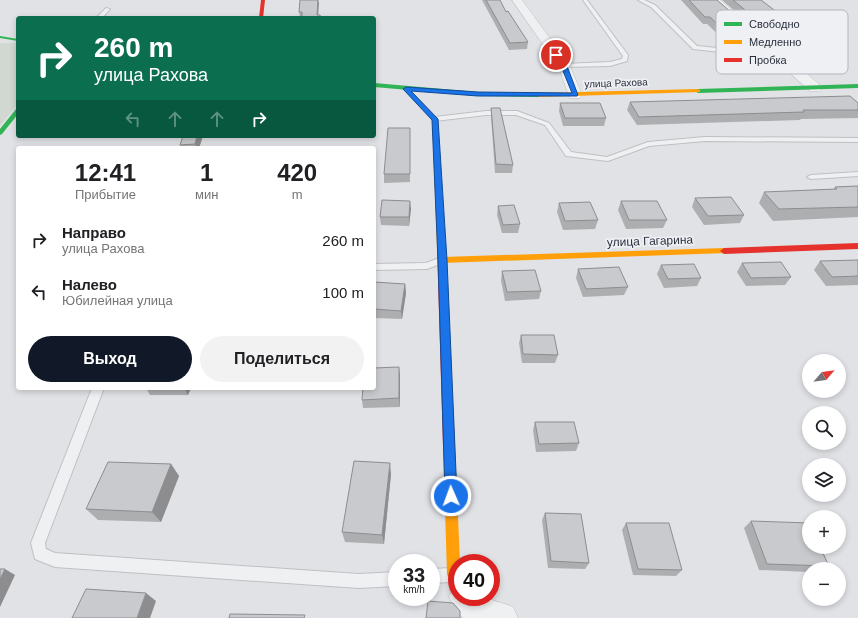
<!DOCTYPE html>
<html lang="ru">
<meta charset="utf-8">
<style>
body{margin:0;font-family:Helvetica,sans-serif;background:#f2f2f2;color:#202124;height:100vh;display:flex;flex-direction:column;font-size:15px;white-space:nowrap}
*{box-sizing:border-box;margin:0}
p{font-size:13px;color:#757577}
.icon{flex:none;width:22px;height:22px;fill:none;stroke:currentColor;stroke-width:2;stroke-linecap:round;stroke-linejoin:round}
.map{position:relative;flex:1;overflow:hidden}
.drawer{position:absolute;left:16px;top:146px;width:360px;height:244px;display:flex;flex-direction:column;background:#fff;border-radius:4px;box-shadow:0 2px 6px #0003}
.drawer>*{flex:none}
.banner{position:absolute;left:16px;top:16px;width:360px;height:122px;border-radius:4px;box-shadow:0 2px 6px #0003;background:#0b6e4f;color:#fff;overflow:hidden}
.needle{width:26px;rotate:62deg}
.controls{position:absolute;left:802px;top:354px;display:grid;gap:8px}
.controls a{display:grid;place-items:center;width:44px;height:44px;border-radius:50%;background:#fff;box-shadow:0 2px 6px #0003;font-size:20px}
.speed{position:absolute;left:388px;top:554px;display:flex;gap:8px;font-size:20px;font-weight:700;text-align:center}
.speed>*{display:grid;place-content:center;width:52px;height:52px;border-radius:50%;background:#fff;box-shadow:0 2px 6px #0003;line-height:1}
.speed small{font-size:10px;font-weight:400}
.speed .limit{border:6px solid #d22;background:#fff;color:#111}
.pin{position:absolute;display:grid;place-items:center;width:34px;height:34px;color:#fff;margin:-17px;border:2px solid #fff;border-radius:50%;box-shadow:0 1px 4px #0007}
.me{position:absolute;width:44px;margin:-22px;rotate:358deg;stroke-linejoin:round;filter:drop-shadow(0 0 3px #0008)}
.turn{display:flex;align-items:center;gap:14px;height:84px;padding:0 12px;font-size:18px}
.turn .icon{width:52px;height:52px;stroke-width:2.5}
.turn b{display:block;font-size:28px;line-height:34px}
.lanes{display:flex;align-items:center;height:38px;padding:0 12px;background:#0003;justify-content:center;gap:20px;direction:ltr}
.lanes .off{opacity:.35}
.eta{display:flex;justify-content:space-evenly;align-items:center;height:68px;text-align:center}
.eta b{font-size:24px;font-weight:600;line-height:28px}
.button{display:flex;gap:8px;margin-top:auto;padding:8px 12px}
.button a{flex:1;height:46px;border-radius:24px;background:#111827;color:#fff;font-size:16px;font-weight:600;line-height:46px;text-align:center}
.button a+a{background:#f2f2f2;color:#202124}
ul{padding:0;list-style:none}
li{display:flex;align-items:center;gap:12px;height:52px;padding:0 12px}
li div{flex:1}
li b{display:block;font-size:15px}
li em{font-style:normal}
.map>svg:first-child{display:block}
.green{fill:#d1d8d1}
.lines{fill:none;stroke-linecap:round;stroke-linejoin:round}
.lane-casing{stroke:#bfc0c3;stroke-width:2}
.street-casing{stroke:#bfc0c3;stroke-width:1}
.lane{fill:#eff0f2;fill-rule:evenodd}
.street{fill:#eff0f2;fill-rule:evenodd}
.fast{fill:#30b455;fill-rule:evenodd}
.slow{fill:#ff9f0a;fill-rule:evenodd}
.jam{fill:#e5322d;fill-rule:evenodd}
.wall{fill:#adaeb0}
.shaded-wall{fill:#8d8d90}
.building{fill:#c9cacd;stroke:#8d8d90}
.route{fill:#1a73e8;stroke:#114b97}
.labels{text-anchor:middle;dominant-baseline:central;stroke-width:3.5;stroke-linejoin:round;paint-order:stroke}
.far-street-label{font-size:10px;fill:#292f3c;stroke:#eef0f4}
.street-label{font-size:12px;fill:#292f3c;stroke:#eef0f4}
.key{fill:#eef0f4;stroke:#b3b6bd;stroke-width:1}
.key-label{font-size:11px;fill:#292f3c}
</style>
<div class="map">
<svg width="858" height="618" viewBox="0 0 858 618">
<rect width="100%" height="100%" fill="#e1e2e5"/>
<!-- green -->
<path class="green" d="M0,43H18V104L0,126Z"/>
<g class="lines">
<!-- lane casing -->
<g class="lane-casing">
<path id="lane" d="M583,0H587L628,55L627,61L610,66L562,67L561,66L564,64L610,62L622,59L623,56Z
M638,0H644L655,5L697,46L758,52L776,51L779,53L776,55L758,56L693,49L651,7Z
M106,8L110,9L102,18H96Z
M486,111H517L549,123L571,152L607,157L648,142L705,137L858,138V142L705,141L649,146L608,161L566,156L545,125L516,115H486L435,121L432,119L435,117Z
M858,172V176L811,179L807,177L811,175Z
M442,257L445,258L447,260L445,262L427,269L374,270V264L426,263Z
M92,388H104L45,543L46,549L55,553L359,574L397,572V586L359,588L55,567L35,559L31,543Z
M452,568L457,570V580L452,582L431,583V569Z"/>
</g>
<!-- street casing -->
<g class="street-casing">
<path id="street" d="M512,0H522L570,66L582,95L580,98H570L558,66Z
M709,0H720L820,85L822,88L820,91H810Z
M457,585V597H487C493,602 505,603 513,607L518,618H463L454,608L449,597L454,586Z"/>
</g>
<!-- lane -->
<use href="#lane" class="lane"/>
<!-- street -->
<use href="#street" class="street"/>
<!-- fast -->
<path class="fast" d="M0,36L18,39V41L0,38Z
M374,83L478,92L539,93L542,95L539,97L478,96L374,87Z
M858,84V88L698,93L695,91L698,89Z
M18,108V114L2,134L0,135V129L16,109Z"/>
<!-- slow -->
<path class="slow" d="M404,88H408L438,119L445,248L441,251L437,248L432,119L404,90Z
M698,89L700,90V92L539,97L536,95L539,93Z
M724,248L728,251L727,253L442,263L438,260L442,257Z
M449,440L453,441L455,445L460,563H457V589L452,587L447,574L443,445L445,441Z"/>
<!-- jam -->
<path class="jam" d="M261,0H265L263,18H259Z
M858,243V249L724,254L720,251L724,248Z
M441,245L445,248L455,445L453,449L449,450L445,449L443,445L437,248Z"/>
</g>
<!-- wall -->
<path class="wall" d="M300,0H318V15L321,18H300L299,12Z
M482,0H500L506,12L528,42L527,49L509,50Z
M681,0H717L754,32L751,40L723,39L707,24H703Z
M722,0H761L782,16L781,19L796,33L792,40H769Z
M630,102L858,103V118L801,119L800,120L637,125L627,110Z
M560,103L606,118L604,126H563L559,111Z
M491,108L513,165L512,173H495L491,116Z
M183,136H203L199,148H182L180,145Z
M410,136V182L384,183V174Z
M858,186V217L773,221L759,203L764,192L834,189L835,187Z
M695,198L744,215L740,223L704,225L692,207Z
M621,201L667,220L663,228L626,229L618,210Z
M559,203L598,220L595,229L563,230L557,212Z
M498,206L520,224L518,233H502L497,215Z
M411,209L409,226L381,225L380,217Z
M858,260V285L826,286L814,270L820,261Z
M742,263L791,277L785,285L746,286L737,272Z
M661,265L701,278L697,286L664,288L657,274Z
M578,269L628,287L624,295L583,297L576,278Z
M502,271L541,291L539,299L505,301L501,280Z
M374,282L405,284L406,293L402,319L374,318Z
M521,335L558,355L555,363H522L519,343Z
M400,375V407L363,408L362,400Z
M146,388H191L188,395H150Z
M535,422L579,443L576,451L536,452L533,430Z
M171,464L179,476L161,522L98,520L86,509Z
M391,474L384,544L345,542L342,532Z
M545,513L589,563L585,569L548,568L542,520Z
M751,521L829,566L825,569H809V572L759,570L744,528Z
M626,523L682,570L676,576L633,575L622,530Z"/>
<!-- shaded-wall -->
<path class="shaded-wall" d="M318,0L319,3L318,18L317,15Z
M197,136H203L199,148H196L195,144Z
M410,201L411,209L409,226V217Z
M405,284L406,293L402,319L401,311Z
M399,367L400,375V407L399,398Z
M184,388H191L188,395Z
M390,463L391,474L384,544L382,535Z
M171,464L179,476L161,522L152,512Z
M5,569L15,575L0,607V579Z
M146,593L156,601L150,618H137Z"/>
<!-- building -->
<path class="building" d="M300,0H318L317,15H320L321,18H302V12H299Z
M486,0H500L506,12L508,11L528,42L510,43Z
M689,0H717L754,32H726L710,17H705Z
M733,0H761L782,16H777L796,33L772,32Z
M850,96L858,103V110H803L804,112L639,117L630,102Z
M560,103H600L606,118H565Z
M491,108H500L513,165L496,164Z
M388,128H410V174H384Z
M183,136H197L195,144L180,145Z
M858,186V207L779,209L764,192L837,189L835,187Z
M731,197L744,215L708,216L695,198Z
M382,200L410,201L409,217H380Z
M621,201H657L667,220H629Z
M590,202L598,220L565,221L559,203Z
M514,205L520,224L503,225L498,206Z
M858,260V276L832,277L820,261Z
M781,262L791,277L751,278L742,263Z
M694,264L701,278L668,279L661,265Z
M619,267L628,287L586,289L578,269Z
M535,270L541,291L507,292L502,271Z
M374,282L405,284L401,311L374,309Z
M521,335H554L558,355L523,354Z
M399,367V398L362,400L363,388H374V368Z
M535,422H574L579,443L539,444Z
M354,461L390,463L382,535L342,532Z
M108,462L171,464L152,512L86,509Z
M545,513L581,514L589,563L551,561Z
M751,521L809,523V547H820L829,566L767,564Z
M626,523H669L682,570L638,569Z
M0,569H5L0,579Z
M86,589L146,593L137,618H72Z
M428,601L453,603L460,611V618H426Z
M230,614L305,615L304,618H229Z"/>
<!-- route -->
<path class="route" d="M556,53L567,66L578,95L577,96H478L411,91L438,119L447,260L457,496L455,500L451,502L447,500L445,496L438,260L432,120L403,89L406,87L478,92L572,93L561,66L553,55Z"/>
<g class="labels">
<!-- far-street labels -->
<g class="far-street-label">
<text transform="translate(616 83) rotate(-2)">улица Рахова</text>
</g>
<!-- street labels -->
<g class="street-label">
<text transform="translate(650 241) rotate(-2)">улица Гагарина</text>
</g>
</g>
<!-- legend -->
<rect x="716" y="10" width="132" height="64" rx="6" class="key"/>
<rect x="724" y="22" width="18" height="4" fill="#30b455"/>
<rect x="724" y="40" width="18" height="4" fill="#ff9f0a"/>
<rect x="724" y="58" width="18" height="4" fill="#e5322d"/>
<g class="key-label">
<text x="749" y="28">Свободно</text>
<text x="749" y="46">Медленно</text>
<text x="749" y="64">Пробка</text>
</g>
</svg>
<div class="controls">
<a><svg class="needle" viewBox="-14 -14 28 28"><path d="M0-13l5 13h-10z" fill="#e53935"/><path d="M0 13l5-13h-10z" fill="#757577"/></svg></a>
<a><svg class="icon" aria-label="search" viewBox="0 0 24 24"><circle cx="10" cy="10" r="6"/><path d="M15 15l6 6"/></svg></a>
<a><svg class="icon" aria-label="layers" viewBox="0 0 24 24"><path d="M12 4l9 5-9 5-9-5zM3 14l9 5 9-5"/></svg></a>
<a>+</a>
<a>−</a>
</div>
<div class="speed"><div>33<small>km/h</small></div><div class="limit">40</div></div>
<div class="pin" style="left:556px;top:55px;background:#d93025"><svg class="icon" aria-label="arrive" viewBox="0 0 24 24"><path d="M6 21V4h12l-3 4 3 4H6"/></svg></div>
<svg class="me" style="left:451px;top:496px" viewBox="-20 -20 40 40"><circle r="17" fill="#1a73e8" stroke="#fff" stroke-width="3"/><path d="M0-11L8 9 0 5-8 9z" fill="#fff"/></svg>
<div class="banner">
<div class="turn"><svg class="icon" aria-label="right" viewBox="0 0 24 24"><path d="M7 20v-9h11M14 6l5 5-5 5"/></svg><div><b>260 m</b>улица Рахова</div></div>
<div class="lanes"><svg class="icon off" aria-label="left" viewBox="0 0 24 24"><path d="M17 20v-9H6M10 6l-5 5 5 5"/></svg><svg class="icon off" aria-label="ahead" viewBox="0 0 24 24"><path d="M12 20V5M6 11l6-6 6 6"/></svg><svg class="icon off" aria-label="ahead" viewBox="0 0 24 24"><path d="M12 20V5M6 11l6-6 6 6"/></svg><svg class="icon" aria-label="right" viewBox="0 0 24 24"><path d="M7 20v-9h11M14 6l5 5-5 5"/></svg></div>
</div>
<section class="drawer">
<div class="eta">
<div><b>12:41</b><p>Прибытие</p></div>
<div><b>1</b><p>мин</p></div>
<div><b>420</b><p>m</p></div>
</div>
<ul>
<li><svg class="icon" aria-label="right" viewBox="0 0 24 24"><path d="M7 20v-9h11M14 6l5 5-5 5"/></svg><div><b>Направо</b><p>улица Рахова</p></div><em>260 m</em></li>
<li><svg class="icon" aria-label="left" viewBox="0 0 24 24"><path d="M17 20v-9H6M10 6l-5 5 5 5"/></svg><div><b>Налево</b><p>Юбилейная улица</p></div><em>100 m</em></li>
</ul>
<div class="button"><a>Выход</a><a>Поделиться</a></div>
</section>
</div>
